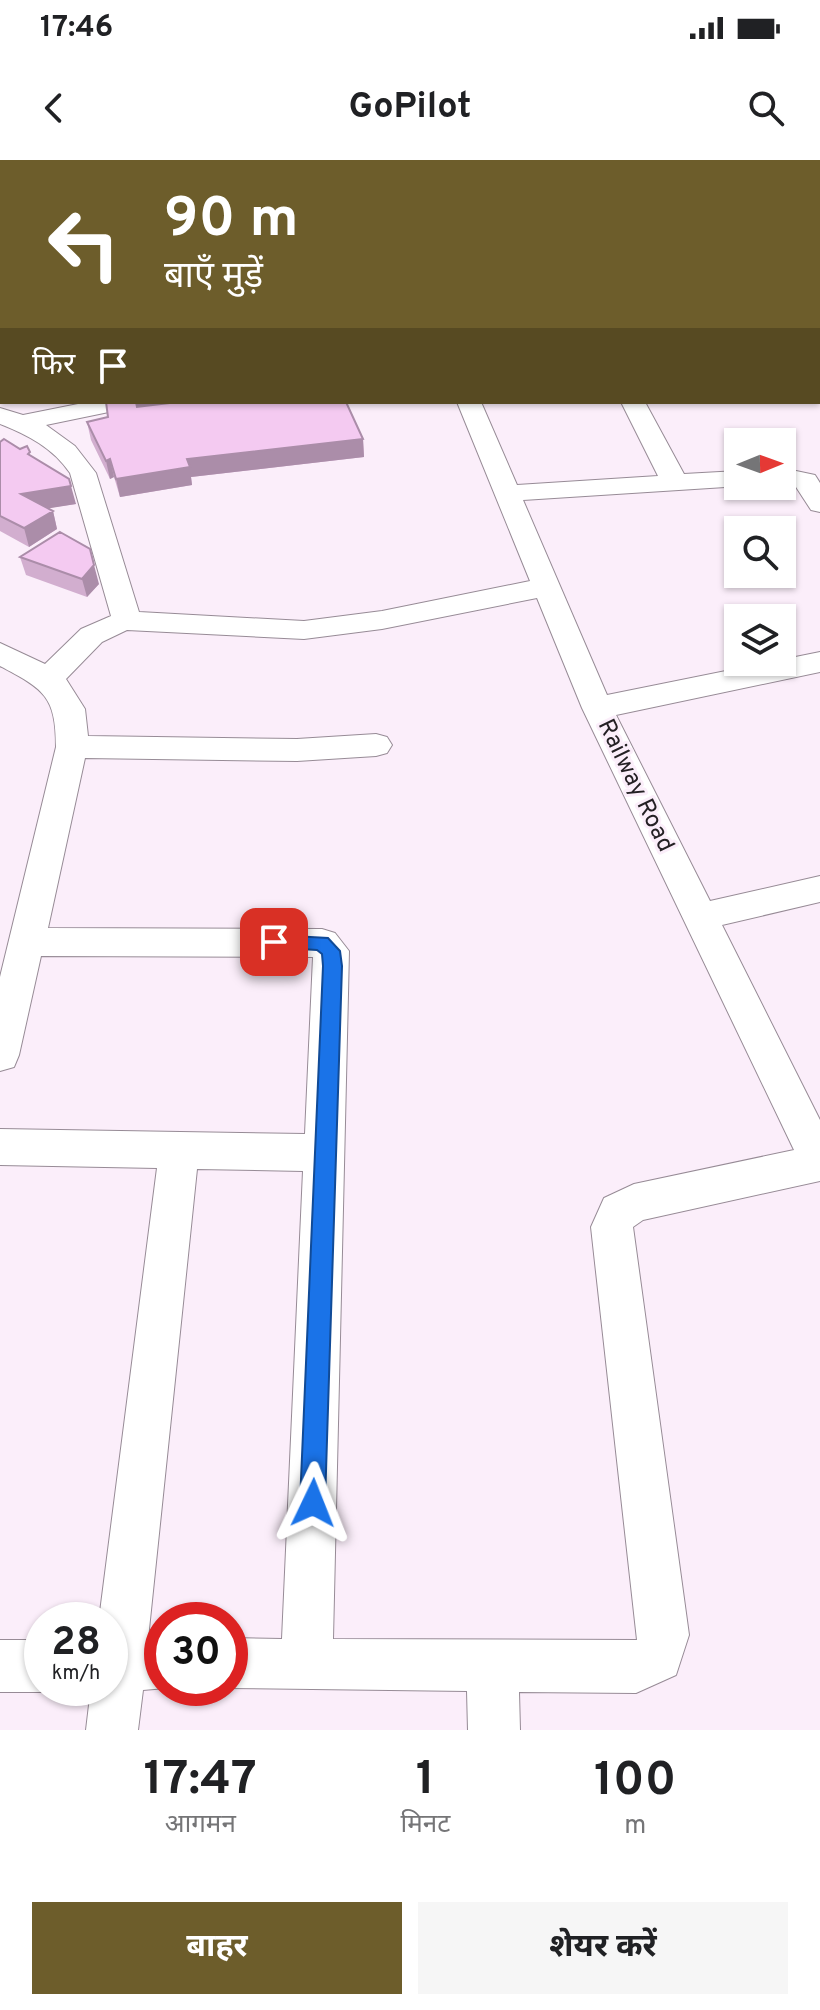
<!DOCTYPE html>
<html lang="hi">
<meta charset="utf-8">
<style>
body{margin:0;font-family:Overpass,"Noto Sans Devanagari",sans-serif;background:#f6f6f6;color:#202124;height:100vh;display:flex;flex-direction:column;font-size:30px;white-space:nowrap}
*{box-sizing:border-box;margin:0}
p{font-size:26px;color:#757577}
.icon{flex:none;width:44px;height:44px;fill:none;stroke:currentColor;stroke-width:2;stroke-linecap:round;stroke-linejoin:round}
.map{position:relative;height:1570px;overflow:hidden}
.details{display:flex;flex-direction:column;background:#fff;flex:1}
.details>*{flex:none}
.guide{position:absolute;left:0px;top:0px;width:820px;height:244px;box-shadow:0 2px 6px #0004;background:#6d5d2b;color:#fff;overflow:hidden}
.needle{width:52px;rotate:89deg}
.controls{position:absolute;left:724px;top:268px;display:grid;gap:16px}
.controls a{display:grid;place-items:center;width:72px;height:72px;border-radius:0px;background:#fff;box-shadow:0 2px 6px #0004;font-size:40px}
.speed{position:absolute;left:24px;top:1442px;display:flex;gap:16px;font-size:40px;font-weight:700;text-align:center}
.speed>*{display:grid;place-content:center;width:104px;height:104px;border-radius:50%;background:#fff;box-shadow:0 2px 6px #0004;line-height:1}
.speed small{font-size:20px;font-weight:400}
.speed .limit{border:12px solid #d22;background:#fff;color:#111}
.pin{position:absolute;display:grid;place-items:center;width:68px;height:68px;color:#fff;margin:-34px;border-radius:16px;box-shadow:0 4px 12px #0006}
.me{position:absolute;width:88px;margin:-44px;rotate:2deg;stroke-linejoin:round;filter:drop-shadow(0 0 6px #0008)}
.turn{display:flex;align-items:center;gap:28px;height:168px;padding:0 32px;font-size:36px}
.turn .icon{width:104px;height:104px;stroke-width:2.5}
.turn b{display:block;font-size:56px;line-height:68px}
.then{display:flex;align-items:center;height:76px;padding:0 32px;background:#0003;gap:16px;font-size:30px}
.eta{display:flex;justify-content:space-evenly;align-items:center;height:136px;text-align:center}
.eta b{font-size:48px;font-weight:700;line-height:56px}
.action{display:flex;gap:16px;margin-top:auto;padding:16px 32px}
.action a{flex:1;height:92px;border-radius:0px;background:#6d5d2b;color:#fff;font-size:32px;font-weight:700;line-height:92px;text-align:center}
.action a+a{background:#f6f6f6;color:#202124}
.status{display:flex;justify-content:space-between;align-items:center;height:56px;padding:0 40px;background:#fff;direction:ltr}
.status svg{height:22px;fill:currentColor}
header{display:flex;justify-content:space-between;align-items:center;height:104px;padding:0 32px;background:#fff;font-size:36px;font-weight:700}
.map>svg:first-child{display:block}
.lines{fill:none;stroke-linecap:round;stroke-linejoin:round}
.street-casing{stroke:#978b96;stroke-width:2}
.secondary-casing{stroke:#978b96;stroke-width:2}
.highway-casing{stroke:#d3d2d3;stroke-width:2}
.street{fill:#fff;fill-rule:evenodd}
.secondary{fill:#fff;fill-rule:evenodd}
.highway{fill:#d4ae21;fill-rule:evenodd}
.wall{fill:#d2aecf}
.shaded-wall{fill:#ab8da9}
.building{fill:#f4caf1;stroke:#ab8da9;stroke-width:2}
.route{fill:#1a73e8;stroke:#114b97;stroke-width:2}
.labels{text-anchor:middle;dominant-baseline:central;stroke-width:6;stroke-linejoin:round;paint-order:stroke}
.street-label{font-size:24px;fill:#242024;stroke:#fbeefa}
</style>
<div class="status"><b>17:46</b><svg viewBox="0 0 49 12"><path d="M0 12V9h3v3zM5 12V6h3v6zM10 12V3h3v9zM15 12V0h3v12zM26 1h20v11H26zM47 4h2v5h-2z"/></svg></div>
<header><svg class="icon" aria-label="back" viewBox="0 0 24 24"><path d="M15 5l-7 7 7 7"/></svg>GoPilot<svg class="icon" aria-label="search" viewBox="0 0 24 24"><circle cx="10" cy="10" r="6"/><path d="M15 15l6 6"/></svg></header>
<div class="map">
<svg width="820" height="1570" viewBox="0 0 820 1570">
<rect width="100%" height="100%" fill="#fbeefa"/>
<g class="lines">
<!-- street casing -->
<g class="street-casing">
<path id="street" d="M818,80H820V98H818Z
M818,139H820V153H818Z
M88,242H136L133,247L46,265L75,286L96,313L139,452L304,461L382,451L530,421L457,242H481L517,325L658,316L621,242H645L684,314L738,311V326H741L523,340L607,535L820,492V512L616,555L710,741L820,716V742L722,765L820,960V1021L643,1060L633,1067L689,1475L676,1515L636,1533L519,1532L520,1570H468L467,1531L226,1528H230V1478L282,1479L303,1011L197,1009L148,1479L162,1478V1528H166L143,1530L138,1570H86L91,1528H110V1460H99L157,1008L0,1005V969L305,974L313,797L41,796L19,895L14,907L0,911V817L56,587C56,535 43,529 0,506V483L45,504L81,469L111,456L70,313C53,288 28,275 0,264V248L23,255ZM537,438L582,548L794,990L634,1024L604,1038L591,1067L637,1480L333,1479L349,791L335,773L322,769L48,768L85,598L297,601L376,596L387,593L392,585L387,577L376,574L297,579L88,576L85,549L66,519L102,482L127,470L304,479L382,469Z
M782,308L815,315L820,323V352L811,350L796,327L782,324Z
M0,1480H42V1528H51L42,1532H0Z"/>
</g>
<!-- secondary casing -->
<g class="secondary-casing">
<path id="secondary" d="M2,88V104L0,105V89Z
M2,186V204L0,205V187Z"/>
</g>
<!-- highway casing -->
<g class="highway-casing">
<path id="highway" d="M0,121H2L0,138Z"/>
</g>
<!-- street -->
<use href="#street" class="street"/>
<!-- secondary -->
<use href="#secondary" class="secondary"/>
<!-- highway -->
<use href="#highway" class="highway"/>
</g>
<!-- wall -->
<path class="wall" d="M820,0V52H818V2Z
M106,242H165L158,244L363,279L364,297L191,317L192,325L120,337L114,317L110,319L91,280L87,262L108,257Z
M0,282L31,296L76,344L48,348L53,351L57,369L29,387L0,371Z
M20,397L99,424L87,437L26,415Z"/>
<!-- shaded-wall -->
<path class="shaded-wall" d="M135,242H165L137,252Z
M363,279L364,297L191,317L192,325L120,337L116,319L187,299Z
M110,299L114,317L110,319L106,301Z
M71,326L76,344L26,352L21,334Z
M53,351L57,369L29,387L24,368Z
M94,405L99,424L87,437L82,419Z"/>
<!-- building -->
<path class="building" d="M394,0H530L596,2H391Z
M778,0H820V35H818V2H777Z
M106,242H136L137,247L178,242H346L363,279L187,299L190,307L116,319L110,299L106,301L87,262L108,257Z
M4,279L20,289L27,286L30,292L28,294L69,319L71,326L21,334L53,351L24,368L0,356V282Z
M60,372L90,389L94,405L82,419L20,397Z"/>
<!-- route -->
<path class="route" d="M274,775L328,778L340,791L342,806L325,1343L321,1352L313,1356L304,1352L300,1343L323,806L322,794L317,790L268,787L265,782Z"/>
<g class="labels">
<!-- street labels -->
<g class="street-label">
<text transform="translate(635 626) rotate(64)">Railway Road</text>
</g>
</g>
</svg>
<div class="controls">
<a><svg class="needle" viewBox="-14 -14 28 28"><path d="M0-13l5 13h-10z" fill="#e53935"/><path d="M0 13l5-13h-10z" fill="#757577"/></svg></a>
<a><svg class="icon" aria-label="search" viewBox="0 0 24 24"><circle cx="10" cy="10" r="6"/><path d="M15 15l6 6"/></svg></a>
<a><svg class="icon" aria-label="layers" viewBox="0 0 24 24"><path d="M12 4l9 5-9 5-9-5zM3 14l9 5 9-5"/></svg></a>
</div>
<div class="speed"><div>28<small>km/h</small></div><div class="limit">30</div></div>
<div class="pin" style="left:274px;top:782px;background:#d93025"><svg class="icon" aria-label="arrive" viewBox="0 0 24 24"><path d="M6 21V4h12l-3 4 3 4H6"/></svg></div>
<svg class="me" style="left:313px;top:1343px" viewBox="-20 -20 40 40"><path d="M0-17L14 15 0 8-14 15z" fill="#1a73e8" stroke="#fff" stroke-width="4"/></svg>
<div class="guide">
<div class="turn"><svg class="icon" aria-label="left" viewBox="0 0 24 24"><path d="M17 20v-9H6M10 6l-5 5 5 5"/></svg><div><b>90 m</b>बाएँ मुड़ें</div></div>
<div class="then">फिर<svg class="icon" aria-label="arrive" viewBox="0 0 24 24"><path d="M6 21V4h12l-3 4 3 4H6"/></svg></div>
</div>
</div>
<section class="details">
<div class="eta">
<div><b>17:47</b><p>आगमन</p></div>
<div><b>1</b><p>मिनट</p></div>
<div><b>100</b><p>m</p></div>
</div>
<div class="action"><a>बाहर</a><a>शेयर करें</a></div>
</section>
